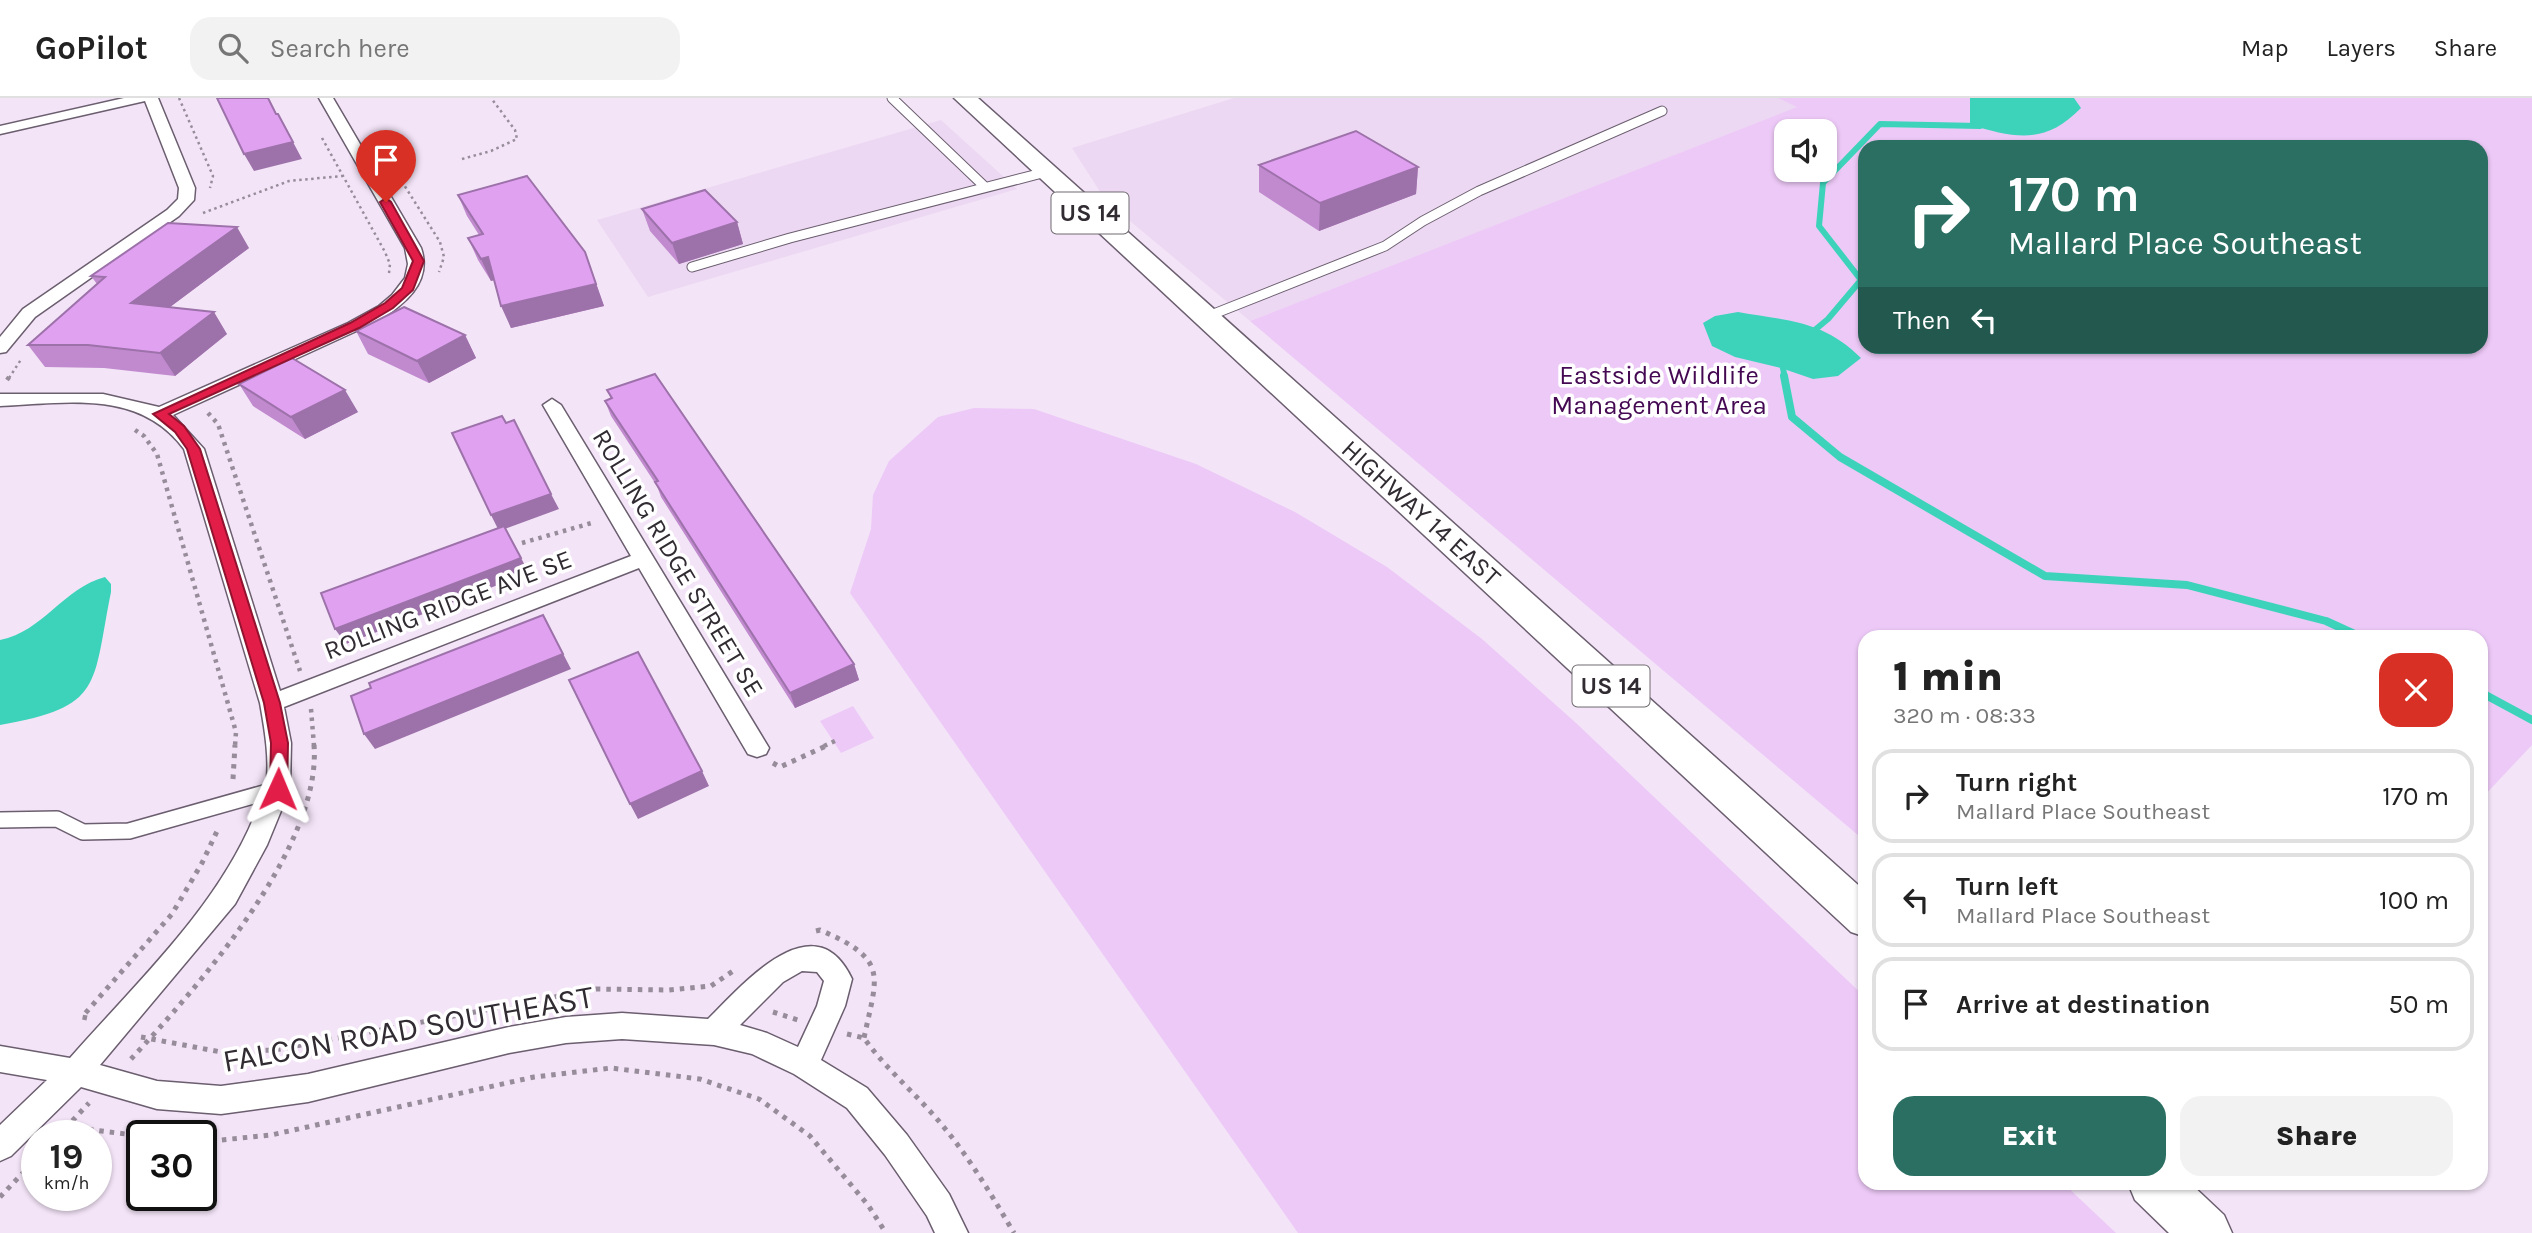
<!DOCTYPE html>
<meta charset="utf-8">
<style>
body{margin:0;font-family:Karla,sans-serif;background:#f2f2f2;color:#222;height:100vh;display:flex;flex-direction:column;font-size:26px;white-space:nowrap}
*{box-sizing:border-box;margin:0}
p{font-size:23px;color:#767676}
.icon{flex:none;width:38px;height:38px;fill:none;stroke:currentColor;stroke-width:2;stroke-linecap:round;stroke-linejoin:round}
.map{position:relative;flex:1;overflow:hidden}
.side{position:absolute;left:1858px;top:532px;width:630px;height:560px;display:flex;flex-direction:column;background:#fff;border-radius:21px;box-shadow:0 2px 5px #0004}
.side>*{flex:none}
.top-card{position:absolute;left:1858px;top:42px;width:630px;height:214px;border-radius:21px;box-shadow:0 2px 5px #0004;background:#2b6f62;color:#fff;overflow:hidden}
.buttons{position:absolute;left:1774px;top:21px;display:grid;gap:14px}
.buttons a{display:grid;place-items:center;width:63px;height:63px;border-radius:14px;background:#fff;box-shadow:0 2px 5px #0004;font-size:35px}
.speed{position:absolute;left:21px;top:1022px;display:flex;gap:14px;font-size:35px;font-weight:700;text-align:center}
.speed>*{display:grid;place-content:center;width:91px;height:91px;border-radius:50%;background:#fff;box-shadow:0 2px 5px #0004;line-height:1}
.speed small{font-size:18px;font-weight:400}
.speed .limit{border:4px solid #111;border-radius:10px;background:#fff;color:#111}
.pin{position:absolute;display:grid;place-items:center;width:60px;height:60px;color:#fff;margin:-72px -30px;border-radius:50% 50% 50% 0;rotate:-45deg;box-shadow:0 0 7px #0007}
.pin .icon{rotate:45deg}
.me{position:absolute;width:77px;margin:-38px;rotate:1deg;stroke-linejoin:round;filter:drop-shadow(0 0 5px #0008)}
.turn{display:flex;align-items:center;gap:24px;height:147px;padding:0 35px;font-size:32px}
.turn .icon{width:91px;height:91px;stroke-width:2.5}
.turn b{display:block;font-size:49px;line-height:60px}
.then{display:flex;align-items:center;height:66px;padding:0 35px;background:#0003;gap:14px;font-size:26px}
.round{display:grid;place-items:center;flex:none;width:74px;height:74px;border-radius:21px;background:#f2f2f2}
.overview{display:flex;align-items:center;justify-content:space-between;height:119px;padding:0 35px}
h1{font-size:42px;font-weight:800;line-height:52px}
.cta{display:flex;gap:14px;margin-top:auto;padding:14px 35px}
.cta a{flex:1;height:80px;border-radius:21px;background:#2b6f62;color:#fff;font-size:28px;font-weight:800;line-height:80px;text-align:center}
.cta a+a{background:#f2f2f2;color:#222}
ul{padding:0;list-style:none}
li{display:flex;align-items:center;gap:21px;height:94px;margin:0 14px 10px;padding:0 21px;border:4px solid #e0e0e0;border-radius:21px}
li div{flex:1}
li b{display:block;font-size:26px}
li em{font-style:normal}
header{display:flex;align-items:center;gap:42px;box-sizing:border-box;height:98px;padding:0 35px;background:#fff;border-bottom:2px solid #e0e0e0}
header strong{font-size:33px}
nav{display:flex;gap:38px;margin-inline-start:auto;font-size:24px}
.search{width:490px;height:63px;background:#f2f2f2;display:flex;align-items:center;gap:18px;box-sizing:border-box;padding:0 24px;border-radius:21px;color:#767676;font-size:26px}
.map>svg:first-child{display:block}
.built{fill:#ecd8f2}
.green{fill:#edc9f7;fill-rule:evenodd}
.water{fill:#3dd3ba}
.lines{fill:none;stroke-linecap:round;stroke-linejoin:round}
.stream-far1{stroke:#3dd3ba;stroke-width:6}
.stream{stroke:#3dd3ba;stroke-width:8}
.lane-far1-casing{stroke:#6b5e6f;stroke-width:11}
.lane-casing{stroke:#6b5e6f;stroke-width:18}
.street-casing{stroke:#6b5e6f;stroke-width:3}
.primary-casing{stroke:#6b5e6f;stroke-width:3}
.path-far2{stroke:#978c9a;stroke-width:2.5;stroke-dasharray:2.5 3.5;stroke-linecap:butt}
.path-far1{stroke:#978c9a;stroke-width:4.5;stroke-dasharray:3.5 5;stroke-linecap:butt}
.path{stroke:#978c9a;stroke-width:5;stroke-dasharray:4.5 6;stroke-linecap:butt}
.lane-far1{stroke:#fff;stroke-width:9}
.lane{stroke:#fff;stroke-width:15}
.street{fill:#fff;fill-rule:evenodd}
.primary{fill:#fff;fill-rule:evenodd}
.wall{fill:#c18acf}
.shaded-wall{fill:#9d71a9}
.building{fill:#e0a1f1;stroke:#9d71a9;stroke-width:2}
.route{fill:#e11d48;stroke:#92132f;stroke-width:2}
.labels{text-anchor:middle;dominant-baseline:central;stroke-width:7;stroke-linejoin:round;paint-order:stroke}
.shield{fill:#fff;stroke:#6f6b70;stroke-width:2}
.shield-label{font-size:24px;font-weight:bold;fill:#312b32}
.park-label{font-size:26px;fill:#440952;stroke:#fff}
.street-label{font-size:26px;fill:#312b32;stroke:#fff}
.near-street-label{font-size:32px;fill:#312b32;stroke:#fff}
</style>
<header>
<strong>GoPilot</strong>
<div class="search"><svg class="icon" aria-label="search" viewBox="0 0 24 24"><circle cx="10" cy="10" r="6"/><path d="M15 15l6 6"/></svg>Search here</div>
<nav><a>Map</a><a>Layers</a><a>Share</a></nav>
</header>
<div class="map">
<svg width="2532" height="1135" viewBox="0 0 2532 1135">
<rect width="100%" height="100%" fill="#f3e4f7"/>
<!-- built -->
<path class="built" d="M1234,0H1778L1798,9L1250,223L1106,103L1072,50Z
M941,22L1017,91L648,199L597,122Z"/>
<!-- green -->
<path class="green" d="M1778,0H2532V647L2482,700V539H1866L1865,743L1250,223L1797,9ZM1787,33H1825V72H1787ZM1866,49H2482V248H1866Z
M974,310L1034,311L1196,366L1295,414L1387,469L1482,541L1576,625L1865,899L1866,1085H2063L2116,1135H1298L850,495L871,431L873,397L889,363L938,319Z
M853,608L874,640L841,655L820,623Z"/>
<!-- water -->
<path class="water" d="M1970,0H2074L2081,10C2045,47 2016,40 1970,27Z
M1738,214C1788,223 1823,222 1861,260L1838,278L1813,281L1781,270L1735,259L1712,248L1703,225L1715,218Z
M105,479L111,486V494C92,588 104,609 0,627V542C44,533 63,490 105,479Z"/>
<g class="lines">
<!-- stream-far1 -->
<path class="stream-far1" d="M1810,236L1828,221L1861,182L1819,128L1823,85L1880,26L1980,28
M1781,261L1785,280"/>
<!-- stream -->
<path class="stream" d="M1784,278L1792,319L1840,359L2045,478L2187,487L2326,523L2361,539
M2482,595L2532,622"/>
<!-- lane-far1 casing -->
<g class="lane-far1-casing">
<path id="lane-far1" d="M892,0L985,89
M692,169L790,140L1046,74
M1206,219L1385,148L1423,123L1479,93L1662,13"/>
</g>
<!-- lane casing -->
<g class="lane-casing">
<path id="lane" d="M0,722L57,721L83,734L129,733L278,691"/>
</g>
<!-- street casing -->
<g class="street-casing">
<path id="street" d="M124,0H158L195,90L194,102L179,118L35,219L6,254L0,255V239L23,211L167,112L178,101L179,90L145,3L0,36V28Z
M319,0H333L421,150C433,185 403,208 376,224L173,317L204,351L280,593L631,458L543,307L552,301L561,307L769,650L766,656L757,659L748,656L639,470L284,609L291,645L290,691L267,747L235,806L100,967L157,983L221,988L308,976L509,929L566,919L622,915L708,921C743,886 815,802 852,881L845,908L821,962L867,990L907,1037L949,1096L968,1135H935L927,1118L885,1057L847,1010L794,976L752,956L714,947L622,941L566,945L509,955L308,1004L221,1016L157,1011L81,989L11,1058L0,1063V1027L47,982L0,974V948L70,960C135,886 216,811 254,719C258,710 264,700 266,690C270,662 265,633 260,605L184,351C140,291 67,305 0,308V296H103L159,309L348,225L379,208L392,197L405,180L408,166L405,150ZM802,873L817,874L824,883L817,908L798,949L767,935L740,927L783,884Z"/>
</g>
<!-- primary casing -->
<g class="primary-casing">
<path id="primary" d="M954,0H978L1866,794V839L1851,834Z
M2128,1085H2190L2224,1117L2232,1135H2169L2135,1102Z"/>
</g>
<!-- path-far2 -->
<path class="path-far2" d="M179,0L213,78L210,90
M322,40L385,154L390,166L389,175
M462,61L491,53L517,41L515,32L491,0
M389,63L440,144L444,159L439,174
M203,115L289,83L342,78
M9,280L22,260"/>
<!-- path-far1 -->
<path class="path-far1" d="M7,282L10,278
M208,315L218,326L300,573
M135,332L144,338L157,356L236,634L235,648
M522,445L595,424
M311,611L314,648
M824,648L835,643"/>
<!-- path -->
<path class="path" d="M773,665L780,669L828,647
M233,681L235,647
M816,833L820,832C890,862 877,877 864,940
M773,914L798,922
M87,920L82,919L172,816L202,765L219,729
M847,936L864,940C883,967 906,987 929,1012C963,1049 988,1091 1014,1135
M141,939L221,954L275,952L596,891L669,892L711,888L733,873
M131,961C197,890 322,749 314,647
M68,1029L142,1038
M58,1038L89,1005
M201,1044L271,1037L534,979L611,970L700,981L759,1001L810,1038L868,1107L886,1135
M0,1099L37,1060"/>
<!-- lane-far1 -->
<use href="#lane-far1" class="lane-far1"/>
<!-- lane -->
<use href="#lane" class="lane"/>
<!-- street -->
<use href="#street" class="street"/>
<!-- primary -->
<use href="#primary" class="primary"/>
</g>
<!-- wall -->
<path class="wall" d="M1259,67L1418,69L1416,96L1319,133L1259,94Z
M458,97L585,154L604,208L511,230L494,182L491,183L478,162L468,140L479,137L467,118Z
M642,111L737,124L743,146L679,166L650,133Z
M249,150L170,209L227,236L175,278L104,270L45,269L28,247L97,186L91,178Z
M356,233L465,237L476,260L429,285L368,256Z
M239,286L358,314L305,341L253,308Z
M607,292L854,566L859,582L795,610L661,399L657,388L611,318L605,303L611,301Z"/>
<!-- shaded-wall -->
<path class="shaded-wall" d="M293,44L302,61L254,73L244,56Z
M1418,69L1416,96L1319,133L1320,105Z
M737,124L743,146L679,166L672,145Z
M237,129L249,150L146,227L131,205Z
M585,154L604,208L511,230L501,208Z
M488,159L498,181L491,183L481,161Z
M214,214L227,236L175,278L160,255Z
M465,237L476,260L429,285L417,263Z
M345,292L358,314L305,341L291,319Z
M551,396L559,411L499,433L491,417Z
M521,460L529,475L346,546L335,531Z
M543,517L571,571L375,651L364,636Z
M854,566L859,582L795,610L790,595Z
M702,673L709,688L638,721L630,706Z"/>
<!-- building -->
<path class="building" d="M217,0H268L276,16H278L293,44L244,56Z
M1356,33L1418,69L1320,105L1259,67Z
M527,78L585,154L596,186L501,208L488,159L481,161L468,140L483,136L458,97Z
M705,92L737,124L672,145L642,111Z
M168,125L237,129L131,205L214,214L160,255L88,247H28L105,179L91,178Z
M404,209L465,237L417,263L356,233Z
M292,260L345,292L291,319L239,286Z
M655,276L854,566L790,595L655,384L658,383L605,303L612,300L607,292Z
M502,318L506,325L514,322L551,396L491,417L452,335Z
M504,428L521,460L335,531L321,495Z
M543,517L563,556L364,636L351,598L371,590L369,585Z
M638,554L702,673L630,706L569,582Z"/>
<!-- route -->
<path class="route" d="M386,100L391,104L424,163L413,192L393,210L359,230L169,316L184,328L200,351L280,605L288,645L287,691L284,696H272L270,691L271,645L264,605L187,351L175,334L153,316L350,225L385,205L402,190L413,163L380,104Z"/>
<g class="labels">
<!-- shield labels -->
<g class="shield">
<rect x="1051.5" y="94.5" width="77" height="41" rx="5"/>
<rect x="1572.5" y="567.5" width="77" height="41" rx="5"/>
</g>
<g class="shield-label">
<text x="1090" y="115">US 14</text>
<text x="1611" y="588">US 14</text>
</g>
<!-- park labels -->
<g class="park-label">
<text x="1659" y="277">Eastside Wildlife<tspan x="1659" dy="30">Management Area</tspan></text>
</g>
<!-- street labels -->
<g class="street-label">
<text transform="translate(1421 415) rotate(42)">HIGHWAY 14 EAST</text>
<text transform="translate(678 465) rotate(59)">ROLLING RIDGE STREET SE</text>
<text transform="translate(448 507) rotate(-21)">ROLLING RIDGE AVE SE</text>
</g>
<!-- near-street labels -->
<g class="near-street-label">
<text transform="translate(408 931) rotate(-10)">FALCON ROAD SOUTHEAST</text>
</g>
</g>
</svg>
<div class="buttons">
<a><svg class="icon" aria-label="sound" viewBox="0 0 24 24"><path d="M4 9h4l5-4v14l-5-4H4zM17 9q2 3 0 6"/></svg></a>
</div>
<div class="speed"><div>19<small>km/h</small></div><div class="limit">30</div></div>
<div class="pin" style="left:386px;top:104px;background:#d93025"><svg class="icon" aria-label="arrive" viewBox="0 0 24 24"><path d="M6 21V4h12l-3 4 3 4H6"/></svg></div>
<svg class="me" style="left:278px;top:691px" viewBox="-20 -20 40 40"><path d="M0-17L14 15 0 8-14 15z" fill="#e11d48" stroke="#fff" stroke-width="4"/></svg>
<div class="top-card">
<div class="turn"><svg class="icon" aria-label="right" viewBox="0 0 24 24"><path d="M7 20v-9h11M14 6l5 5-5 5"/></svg><div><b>170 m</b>Mallard Place Southeast</div></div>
<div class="then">Then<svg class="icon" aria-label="left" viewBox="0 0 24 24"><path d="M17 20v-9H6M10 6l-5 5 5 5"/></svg></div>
</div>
<section class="side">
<div class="overview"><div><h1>1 min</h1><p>320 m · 08:33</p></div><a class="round" style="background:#d93025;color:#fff"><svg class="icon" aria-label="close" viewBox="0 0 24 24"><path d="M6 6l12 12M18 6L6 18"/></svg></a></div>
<ul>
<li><svg class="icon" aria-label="right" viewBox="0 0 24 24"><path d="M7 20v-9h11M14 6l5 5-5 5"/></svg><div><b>Turn right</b><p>Mallard Place Southeast</p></div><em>170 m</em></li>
<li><svg class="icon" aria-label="left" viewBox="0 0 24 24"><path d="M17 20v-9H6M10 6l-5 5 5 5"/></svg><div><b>Turn left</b><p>Mallard Place Southeast</p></div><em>100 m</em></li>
<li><svg class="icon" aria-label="arrive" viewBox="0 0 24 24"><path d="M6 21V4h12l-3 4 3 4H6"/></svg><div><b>Arrive at destination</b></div><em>50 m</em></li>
</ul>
<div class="cta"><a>Exit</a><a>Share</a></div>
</section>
</div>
